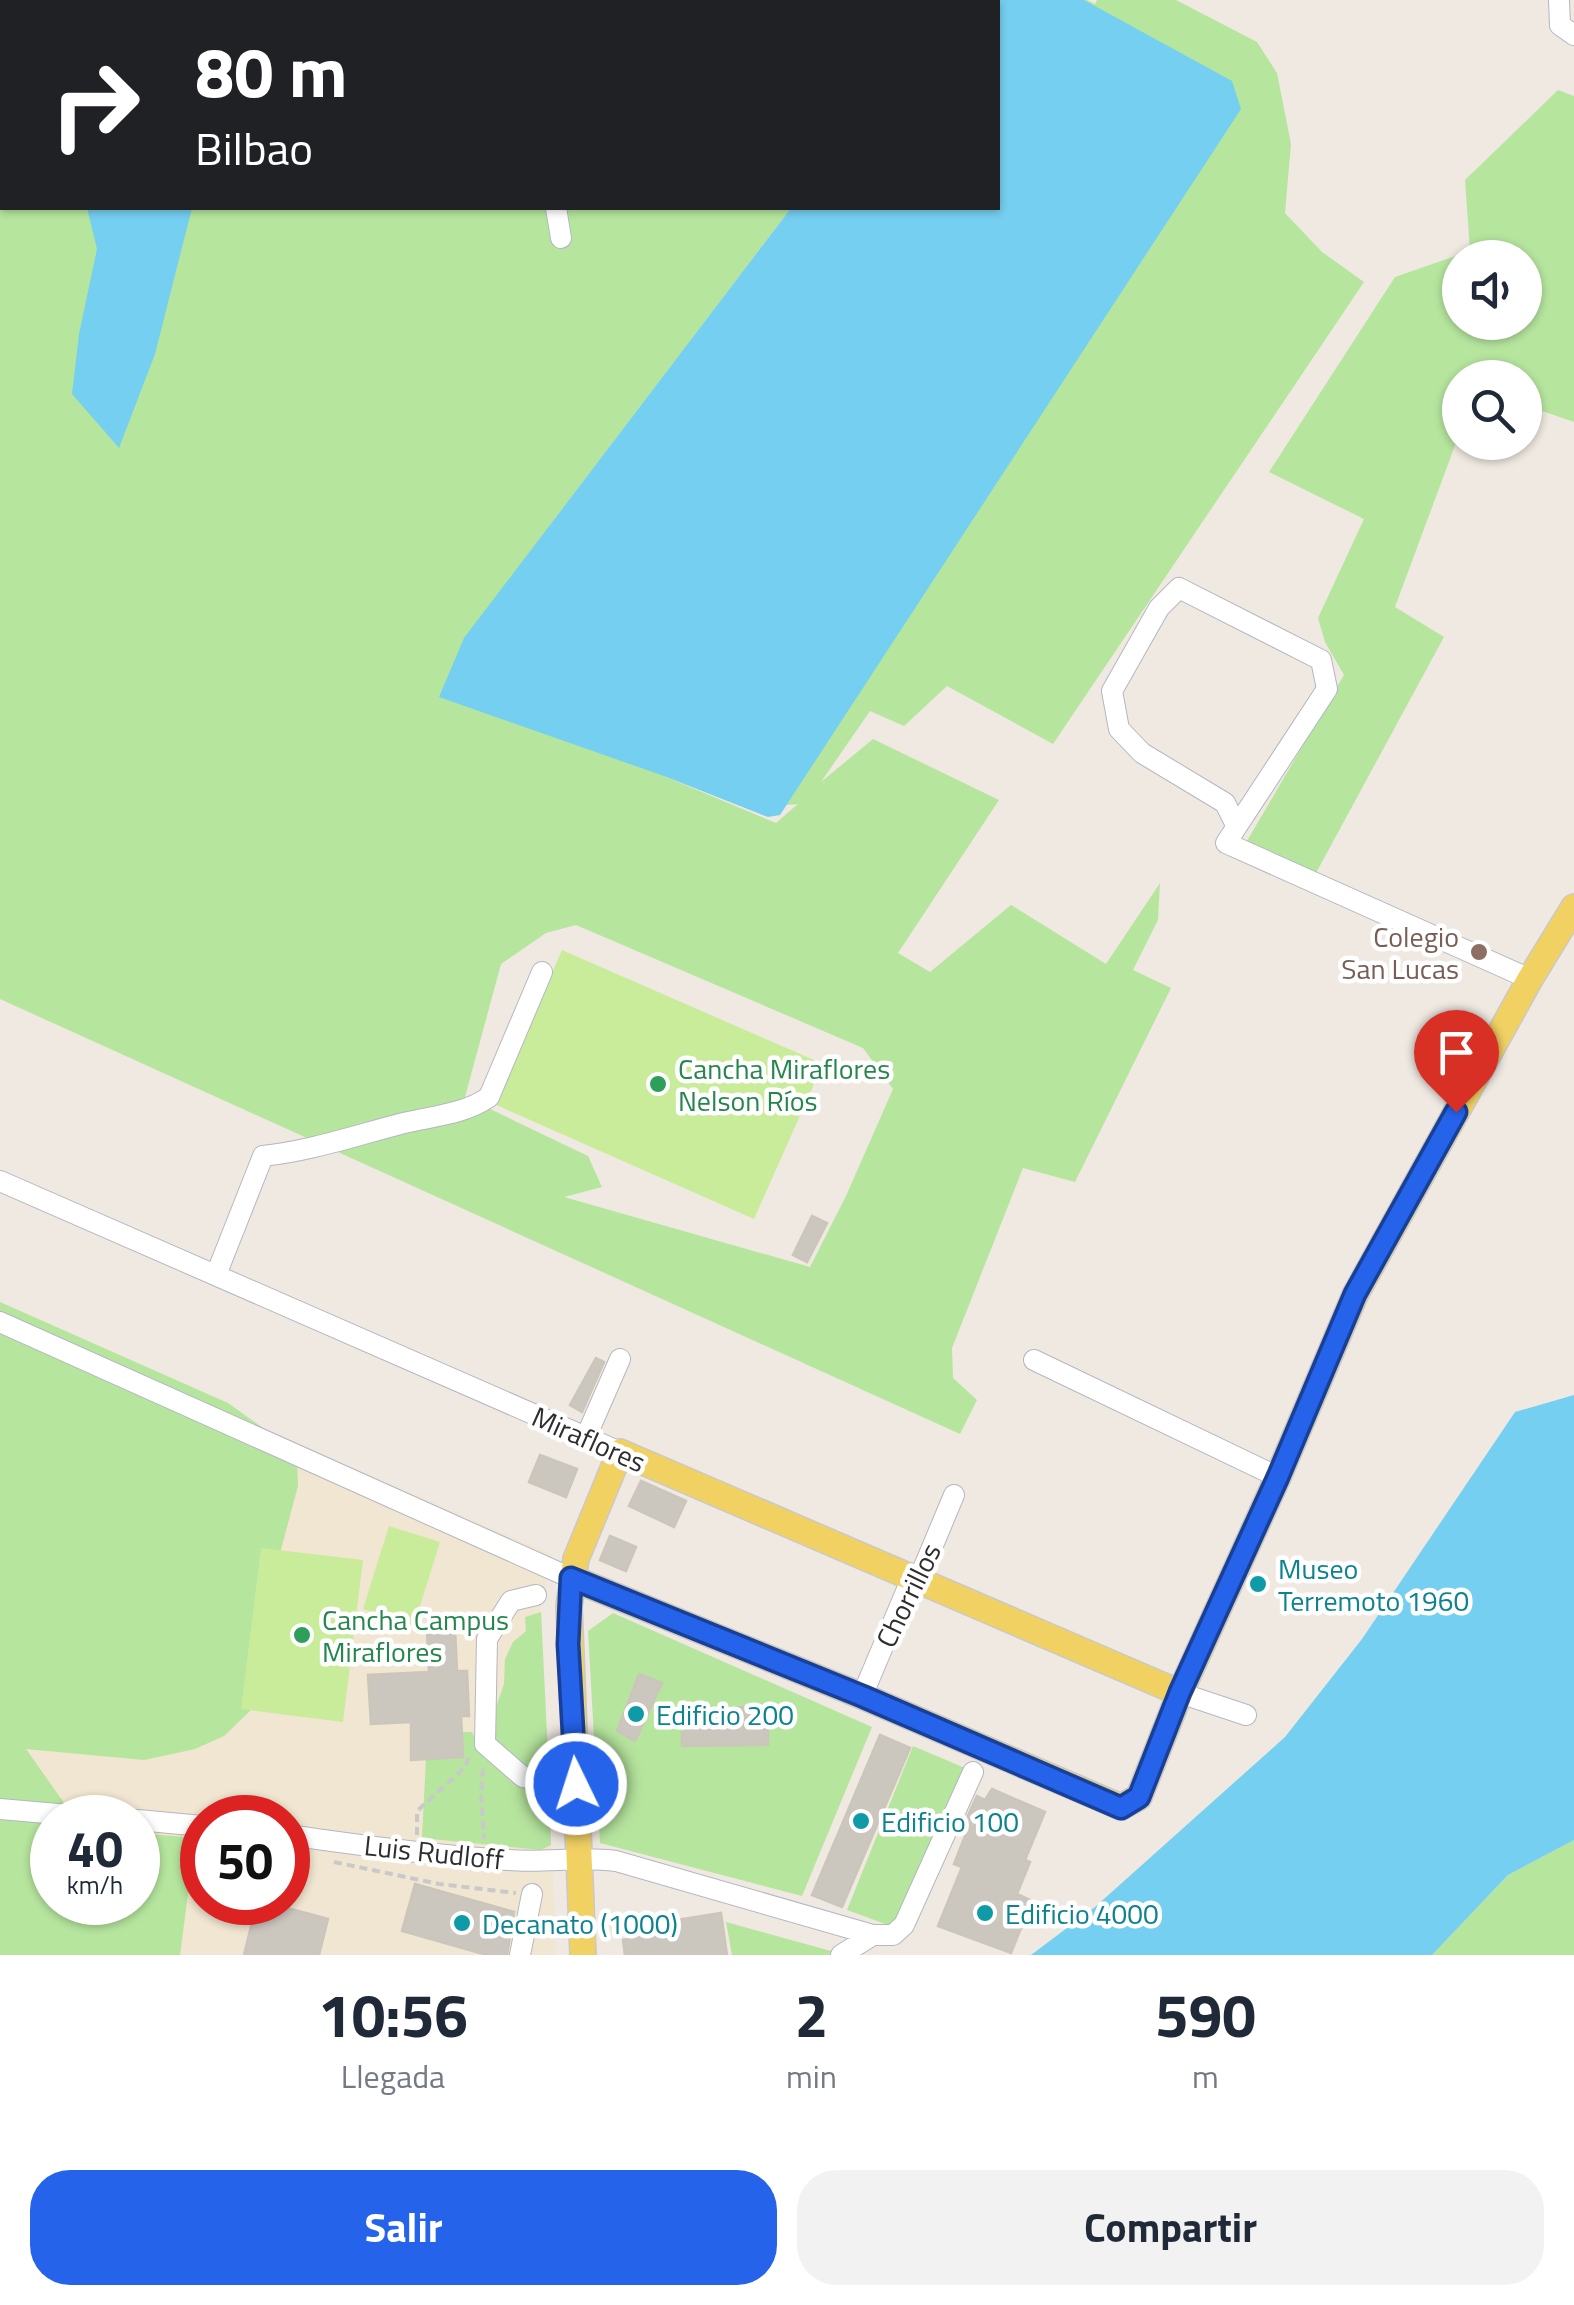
<!DOCTYPE html>
<html lang="es">
<meta charset="utf-8">
<style>
body{margin:0;font-family:"Titillium Web",sans-serif;background:#f2f2f3;color:#1f2937;height:100vh;display:flex;flex-direction:column;font-size:38px;white-space:nowrap}
*{box-sizing:border-box;margin:0}
p{font-size:32px;color:#747a83}
.icon{flex:none;width:55px;height:55px;fill:none;stroke:currentColor;stroke-width:2;stroke-linecap:round;stroke-linejoin:round}
.map{position:relative;height:1955px;overflow:hidden}
.details{display:flex;flex-direction:column;background:#fff;flex:1}
.details>*{flex:none}
.hud{position:absolute;left:0px;top:0px;width:1000px;height:210px;box-shadow:0 2px 8px #0004;background:#202124;color:#fff;overflow:hidden}
.fabs{position:absolute;left:1442px;top:240px;display:grid;gap:20px}
.fabs a{display:grid;place-items:center;width:100px;height:100px;border-radius:50%;background:#fff;box-shadow:0 2px 8px #0004;font-size:50px}
.speed{position:absolute;left:30px;top:1795px;display:flex;gap:20px;font-size:50px;font-weight:700;text-align:center}
.speed>*{display:grid;place-content:center;width:130px;height:130px;border-radius:50%;background:#fff;box-shadow:0 2px 8px #0004;line-height:1}
.speed small{font-size:25px;font-weight:400}
.speed .limit{border:15px solid #d22;background:#fff;color:#111}
.pin{position:absolute;display:grid;place-items:center;width:85px;height:85px;color:#fff;margin:-102px -42px;border-radius:50% 50% 50% 0;rotate:-45deg;box-shadow:0 0 10px #0007}
.pin .icon{rotate:45deg}
.me{position:absolute;width:110px;margin:-55px;rotate:356deg;stroke-linejoin:round;filter:drop-shadow(0 0 8px #0008)}
.turn{display:flex;align-items:center;gap:35px;height:210px;padding:0 30px;font-size:45px}
.turn .icon{width:130px;height:130px;stroke-width:2.5}
.turn b{display:block;font-size:70px;line-height:85px}
.eta{display:flex;justify-content:space-evenly;align-items:center;height:170px;text-align:center}
.eta b{font-size:60px;font-weight:700;line-height:70px}
.action{display:flex;gap:20px;margin-top:auto;padding:20px 30px}
.action a{flex:1;height:115px;border-radius:40px;background:#2563eb;color:#fff;font-size:40px;font-weight:700;line-height:115px;text-align:center}
.action a+a{background:#f2f2f3;color:#1f2937}
.map>svg:first-child{display:block}
.education{fill:#f0e6d1;fill-rule:evenodd}
.green{fill:#b6e59e;fill-rule:evenodd}
.pitch{fill:#c9ec9a}
.water{fill:#75cff0}
.building{fill:#cbc7bf;stroke:#cbc5ba;stroke-width:2.5}
.lines{fill:none;stroke-linecap:round;stroke-linejoin:round}
.minor-casing{stroke:#b4b7c1;stroke-width:22}
.major-casing{stroke:#c9c9c9;stroke-width:28}
.path{stroke:#c9c9c9;stroke-width:4;stroke-dasharray:8 5;stroke-linecap:butt}
.minor{stroke:#fff;stroke-width:20}
.major{stroke:#f2d163;stroke-width:25}
.route-casing{stroke:#184099;stroke-width:25}
.route{stroke:#2563eb;stroke-width:18}
.education-dot{fill:#8d6e63;stroke:#fff;stroke-width:4}
.leisure-dot{fill:#2e9e5b;stroke:#fff;stroke-width:4}
.culture-dot{fill:#0f9aa8;stroke:#fff;stroke-width:4}
.labels{text-anchor:middle;dominant-baseline:central;stroke-width:9;stroke-linejoin:round;paint-order:stroke}
.education-label{font-size:28px;fill:#785e54;stroke:#fff;text-anchor:end}
.leisure-label{font-size:28px;fill:#27864d;stroke:#fff;text-anchor:start}
.street-label{font-size:28px;fill:#2e2e2e;stroke:#fff}
.culture-label{font-size:28px;fill:#0d838f;stroke:#fff;text-anchor:start}
</style>
<div class="map">
<svg width="1574" height="1955" viewBox="0 0 1574 1955">
<rect width="100%" height="100%" fill="#efe9e1"/>
<!-- education -->
<path class="education" d="M0,1313L552,1555L541,1608L556,1955H0ZM52,1818H138V1902H52ZM202,1818H288V1902H202Z"/>
<!-- green -->
<path class="green" d="M0,0H948L2,2V208H791L547,529L998,208V2L967,0H1087L1095,4L1097,0H1176L1257,42L1277,73L1291,144L1285,213L1322,252L1364,282L1053,744L947,686L904,726L870,711L821,782L873,739L999,800L898,953L930,972L1011,905L1106,964L1160,883L1158,920L1133,970L1171,988L1075,1182L1023,1168L952,1348L953,1378L977,1400L960,1434L0,999ZM664,776L776,806L798,804L776,823ZM576,925L863,1048L893,1089L846,1196L810,1267L564,1197L602,1187L588,1156L465,1097L501,964L546,933Z
M1558,90L1574,96V422L1525,405V378H1460V432L1395,607L1444,637L1316,873L1247,841L1344,675L1325,642L1318,618L1364,519L1269,472L1395,277L1470,251L1465,180ZM1460,258H1525V322H1460Z
M0,1302L228,1403L280,1440L297,1463L298,1486L279,1557L252,1709L224,1736L195,1749L144,1760L26,1749L74,1817L52,1818V1902H138V1833L184,1837L195,1841L180,1955H0Z
M541,1612L549,1774L527,1772L491,1739L493,1716L504,1684L505,1659L513,1642L526,1631L525,1617Z
M613,1613L872,1727L802,1896L600,1843L588,1631Z
M463,1732H472L484,1758L528,1785L549,1786L551,1845L541,1850L422,1838L426,1759L463,1757Z
M913,1746L965,1768L902,1918L888,1925L847,1910Z
M1574,1840V1955H1432L1508,1875Z
M726,1922L831,1951L830,1955H732Z"/>
<!-- pitch -->
<path class="pitch" d="M562,950L823,1064L754,1219L494,1104Z
M389,1526L440,1542L414,1625L363,1609Z
M261,1548L363,1560L343,1722L241,1709Z"/>
<!-- water -->
<path class="water" d="M948,0H1084L1232,81L1241,109L780,815L768,817L664,776L439,697L464,638L791,208H998V2H946Z
M87,208H192L155,354L119,448L72,394L79,334L97,249Z
M1574,1395V1840L1508,1875L1432,1955H1031L1095,1907L1285,1737L1362,1639L1515,1412Z"/>
<!-- building -->
<path class="building" d="M812,1216L827,1223L807,1262L793,1255Z
M596,1358L604,1362L582,1412L570,1405Z
M540,1455L577,1469L566,1497L529,1482Z
M641,1481L686,1501L674,1527L629,1506Z
M610,1536L636,1547L626,1571L600,1560Z
M455,1630L457,1671H467L469,1716H461L463,1757L411,1760V1722L371,1724L368,1675L429,1672L427,1631Z
M639,1674L662,1683L635,1741L617,1731Z
M752,1706L754,1728L768,1729V1745L682,1746V1732L688,1731L686,1714Z
M880,1735L910,1748L842,1907L812,1895Z
M992,1789L1045,1812L1025,1860L1030,1862L1017,1894L1032,1901L1011,1953L938,1926L962,1867L954,1864L969,1826L964,1824L977,1796L985,1800Z
M415,1884L514,1912L507,1955H487L402,1931Z
M257,1902H289L287,1908L328,1919L319,1955H244Z
M721,1913L727,1955H625L623,1940L634,1938L633,1927Z"/>
<g class="lines">
<!-- minor casing -->
<g class="minor-casing">
<path id="minor" d="M1559,0L1560,25L1574,35
M538,2L539,0
M556,208L561,238
M1236,825L1225,803L1142,753L1119,729L1112,691L1159,608L1179,588L1321,660L1327,689L1226,843L1530,979
M0,1181L620,1452
M216,1275L263,1156C310,1151 354,1136 400,1124C431,1116 463,1115 489,1097L542,972
M0,1322L571,1578
M1034,1360L1278,1477
M586,1437L620,1359
M536,1595L511,1601L487,1639L485,1744L523,1777L576,1784
M1180,1693L1246,1715
M862,1696L911,1580L923,1569L954,1495
M0,1809L103,1818
M138,1820L202,1826
M288,1835C361,1845 435,1856 509,1860C546,1863 580,1856 616,1861L873,1935H893L904,1925L973,1772
M520,1955L532,1894
M841,1955L873,1935"/>
</g>
<!-- major casing -->
<g class="major-casing">
<path id="major" d="M571,1578L862,1696L1121,1807L1139,1797L1180,1693L1278,1477L1355,1295L1530,979L1574,907
M583,1955L569,1606L576,1559L620,1452L1180,1693"/>
</g>
<!-- path -->
<path class="path" d="M483,1769L481,1795L484,1839
M417,1835V1811L464,1768L470,1756
M334,1862L439,1884L516,1893"/>
<!-- minor -->
<use href="#minor" class="minor"/>
<!-- major -->
<use href="#major" class="major"/>
</g>
<g class="lines">
<!-- route casing -->
<g class="route-casing">
<path id="route" d="M576,1784L568,1644L571,1578L862,1696L1121,1808L1139,1797L1180,1692L1278,1477L1355,1294L1456,1112"/>
</g>
<!-- route -->
<use href="#route" class="route"/>
</g>
<!-- markers -->
<circle class="education-dot" cx="1479" cy="952" r="10"/>
<g class="leisure-dot">
<circle cx="658" cy="1084" r="10"/>
<circle cx="302" cy="1635" r="10"/>
</g>
<g class="culture-dot">
<circle cx="1258" cy="1584" r="10"/>
<circle cx="636" cy="1714" r="10"/>
<circle cx="861" cy="1821" r="10"/>
<circle cx="985" cy="1913" r="10"/>
<circle cx="462" cy="1923" r="10"/>
</g>
<g class="labels">
<!-- education labels -->
<g class="education-label">
<text x="1459" y="936">Colegio<tspan x="1459" dy="32">San Lucas</tspan></text>
</g>
<!-- leisure labels -->
<g class="leisure-label">
<text x="678" y="1068">Cancha Miraflores<tspan x="678" dy="32">Nelson Ríos</tspan></text>
<text x="322" y="1619">Cancha Campus<tspan x="322" dy="32">Miraflores</tspan></text>
</g>
<!-- street labels -->
<g class="street-label">
<text transform="translate(589 1439) rotate(24)">Miraflores</text>
<text transform="translate(908 1595) rotate(-64)">Chorrillos</text>
<text transform="translate(434 1852) rotate(6)">Luis Rudloff</text>
</g>
<!-- culture labels -->
<g class="culture-label">
<text x="1278" y="1568">Museo<tspan x="1278" dy="32">Terremoto 1960</tspan></text>
<text x="656" y="1714">Edificio 200</text>
<text x="881" y="1821">Edificio 100</text>
<text x="1005" y="1913">Edificio 4000</text>
<text x="482" y="1923">Decanato (1000)</text>
</g>
</g>
</svg>
<div class="fabs">
<a><svg class="icon" aria-label="sound" viewBox="0 0 24 24"><path d="M4 9h4l5-4v14l-5-4H4zM17 9q2 3 0 6"/></svg></a>
<a><svg class="icon" aria-label="search" viewBox="0 0 24 24"><circle cx="10" cy="10" r="6"/><path d="M15 15l6 6"/></svg></a>
</div>
<div class="speed"><div>40<small>km/h</small></div><div class="limit">50</div></div>
<div class="pin" style="left:1456px;top:1112px;background:#d93025"><svg class="icon" aria-label="arrive" viewBox="0 0 24 24"><path d="M6 21V4h12l-3 4 3 4H6"/></svg></div>
<svg class="me" style="left:576px;top:1784px" viewBox="-20 -20 40 40"><circle r="17" fill="#2563eb" stroke="#fff" stroke-width="3"/><path d="M0-11L8 9 0 5-8 9z" fill="#fff"/></svg>
<div class="hud">
<div class="turn"><svg class="icon" aria-label="right" viewBox="0 0 24 24"><path d="M7 20v-9h11M14 6l5 5-5 5"/></svg><div><b>80 m</b>Bilbao</div></div>
</div>
</div>
<section class="details">
<div class="eta">
<div><b>10:56</b><p>Llegada</p></div>
<div><b>2</b><p>min</p></div>
<div><b>590</b><p>m</p></div>
</div>
<div class="action"><a>Salir</a><a>Compartir</a></div>
</section>
